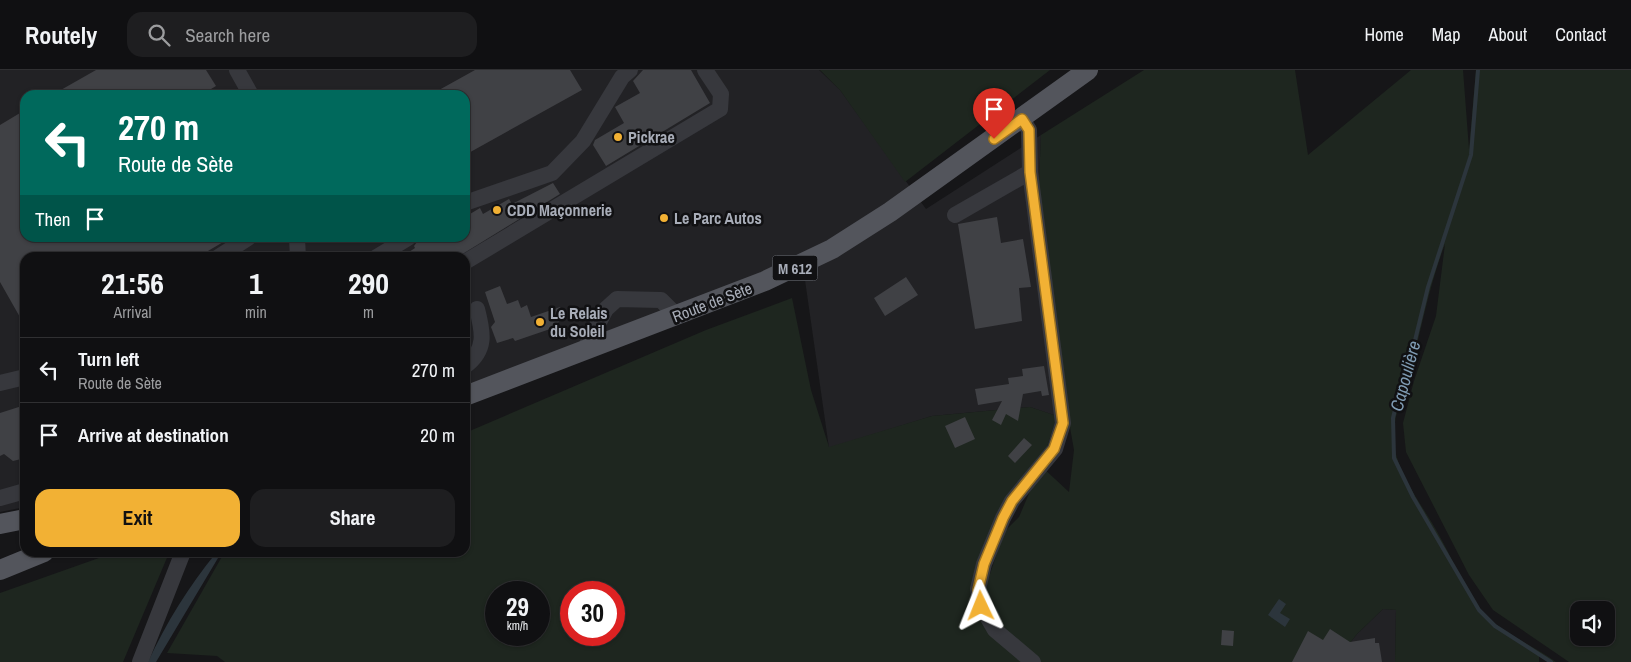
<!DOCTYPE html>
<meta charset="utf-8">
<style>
body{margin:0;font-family:"Archivo Narrow",sans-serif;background:#1e1e20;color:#f1f3f6;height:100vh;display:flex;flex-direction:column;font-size:19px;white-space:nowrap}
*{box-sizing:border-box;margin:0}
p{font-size:16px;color:#9c9d9f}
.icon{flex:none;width:28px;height:28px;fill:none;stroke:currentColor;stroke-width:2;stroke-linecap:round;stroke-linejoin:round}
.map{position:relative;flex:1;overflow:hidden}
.side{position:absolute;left:20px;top:182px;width:450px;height:305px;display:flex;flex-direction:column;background:#101012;border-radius:15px;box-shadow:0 1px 4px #0004,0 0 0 1px #303032}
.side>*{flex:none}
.hud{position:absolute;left:20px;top:20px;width:450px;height:152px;border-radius:15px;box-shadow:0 1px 4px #0004,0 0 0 1px #303032;background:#00695c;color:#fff;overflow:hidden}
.controls{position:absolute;left:1570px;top:531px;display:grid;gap:10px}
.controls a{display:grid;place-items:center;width:45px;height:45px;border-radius:10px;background:#101012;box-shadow:0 1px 4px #0004,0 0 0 1px #303032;font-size:25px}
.speed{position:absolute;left:485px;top:511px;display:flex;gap:10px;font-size:25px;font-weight:700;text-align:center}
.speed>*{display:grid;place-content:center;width:65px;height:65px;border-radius:50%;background:#101012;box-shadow:0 1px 4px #0004,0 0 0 1px #303032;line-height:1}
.speed small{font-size:12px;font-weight:400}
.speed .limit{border:8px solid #d22;background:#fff;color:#111}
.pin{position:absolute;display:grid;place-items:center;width:42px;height:42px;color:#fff;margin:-51px -21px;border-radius:50% 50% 50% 0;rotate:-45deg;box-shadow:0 0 5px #0007}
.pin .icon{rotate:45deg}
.me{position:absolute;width:55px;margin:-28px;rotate:358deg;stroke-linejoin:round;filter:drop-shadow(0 0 4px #0008)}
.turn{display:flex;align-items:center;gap:18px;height:105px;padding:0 15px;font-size:22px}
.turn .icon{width:65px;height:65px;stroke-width:2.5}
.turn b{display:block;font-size:35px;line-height:42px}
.then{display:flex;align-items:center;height:48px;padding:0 15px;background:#0003;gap:10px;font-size:19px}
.eta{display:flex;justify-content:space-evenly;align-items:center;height:85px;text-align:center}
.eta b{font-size:30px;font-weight:800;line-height:35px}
.primary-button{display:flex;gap:10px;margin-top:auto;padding:10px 15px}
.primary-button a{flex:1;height:58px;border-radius:15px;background:#f2b134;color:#111;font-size:20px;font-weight:800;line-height:58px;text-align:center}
.primary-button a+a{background:#1e1e20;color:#f1f3f6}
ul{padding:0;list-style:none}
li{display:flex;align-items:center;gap:15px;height:65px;padding:0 15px;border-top:1px solid #303032}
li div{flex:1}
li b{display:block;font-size:19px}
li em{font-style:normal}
header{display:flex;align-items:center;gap:30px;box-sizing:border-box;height:70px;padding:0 25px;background:#101012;border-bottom:1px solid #303032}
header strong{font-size:24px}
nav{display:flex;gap:28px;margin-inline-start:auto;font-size:18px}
.search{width:350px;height:45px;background:#1e1e20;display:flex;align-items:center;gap:12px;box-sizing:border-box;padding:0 18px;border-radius:15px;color:#9c9d9f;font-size:19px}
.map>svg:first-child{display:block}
.built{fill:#222225;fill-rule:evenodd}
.green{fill:#1e261f;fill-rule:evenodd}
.water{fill:#2c353c}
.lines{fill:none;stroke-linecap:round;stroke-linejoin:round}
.stream{stroke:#2c353c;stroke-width:4}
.building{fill:#404145}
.minor{stroke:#37383d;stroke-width:16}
.major{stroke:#53555c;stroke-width:20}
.route-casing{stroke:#9d7322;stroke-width:12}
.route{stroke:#f2b134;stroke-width:9}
.poi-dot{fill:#f2b134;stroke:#111113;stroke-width:2}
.labels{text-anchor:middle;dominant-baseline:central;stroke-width:5;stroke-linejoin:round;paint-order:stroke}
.shield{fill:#111113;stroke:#7b7e86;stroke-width:1}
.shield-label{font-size:15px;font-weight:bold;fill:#a8adb8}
.poi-label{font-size:16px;font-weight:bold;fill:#a8adb8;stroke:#111113;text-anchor:start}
.street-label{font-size:16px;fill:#a8adb8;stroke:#111113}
.water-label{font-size:18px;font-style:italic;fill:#7f9bb3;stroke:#111113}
</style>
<header>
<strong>Routely</strong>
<div class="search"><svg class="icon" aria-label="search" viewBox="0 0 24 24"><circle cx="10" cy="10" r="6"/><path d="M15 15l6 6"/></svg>Search here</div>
<nav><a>Home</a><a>Map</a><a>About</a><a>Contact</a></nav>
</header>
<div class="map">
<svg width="1631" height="592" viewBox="0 0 1631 592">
<rect width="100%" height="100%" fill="#161618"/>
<!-- built -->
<path class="built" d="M0,0H819L840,20L926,139L1041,65L1038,132L1057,346L1030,337L932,346L829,378L802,189L465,318V188H25V437L0,442ZM25,25H465V168H25Z
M1383,539L1396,540L1395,592H1335L1357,564Z"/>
<!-- green -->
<path class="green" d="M820,0H1050L905,112L840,20Z
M1144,0H1295L1308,85L1411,0H1463L1469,79L1476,0H1631V592H1569L1493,540L1469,505L1406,382L1403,353L1414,311L1436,246L1445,174C1430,213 1422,255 1412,295C1403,327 1386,356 1398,391C1407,418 1427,442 1440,467C1455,493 1465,524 1486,546C1506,565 1534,576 1556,592H1548L1539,586V592H1395L1396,540L1383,539L1357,564L1335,592H225L217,586L167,583L224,483L465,482V363L706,260L792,228L811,320L829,377L932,346L1030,337L1057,346L1041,396L1069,422L1074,380L1059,295L1038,132L1041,65ZM1039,400L1019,447L1004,462L989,507L997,462ZM496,522H539V565H496ZM571,522H614V565H571ZM1579,540H1606V568H1579Z
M113,483H169L123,592H0V523Z"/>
<!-- water -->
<path class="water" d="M216,483H221L156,592H148C166,553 189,516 216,483Z
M1279,529L1286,534L1280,543L1290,549L1285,557L1268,545Z"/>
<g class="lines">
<!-- stream -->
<path class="stream" d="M1478,0L1471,85L1428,217L1409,295L1399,323L1393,348L1394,388L1413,427L1479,540L1495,556L1551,592"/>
</g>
<!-- building -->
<path class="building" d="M96,0H206L216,16L201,25H52Z
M475,0H570L582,20L465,85V25H430Z
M643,0H691L710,33L606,96L593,75L595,70L624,53L615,37L640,23L633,11Z
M25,40V168H230L196,188H25V256L0,212V55Z
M553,113L560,124L456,188H400L415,178L414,176L417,172L425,168H465V147L480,138L483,144L509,129L512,134Z
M997,147L1001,173L1023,169L1031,217L1019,218L1022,251L975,259L958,154Z
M906,207L918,225L885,246L874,228Z
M500,216L507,234L518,230L521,238L527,235L531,247L560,237L564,247L560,249L556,257L515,271L513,268L497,273L491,257L495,252L485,222Z
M1044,296L1049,325L1042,326L1041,321L1023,324L1018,351L1006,344L1001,355L992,350L1002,331L978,335L975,319L1009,314L1008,308L1023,306L1022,299Z
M25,335V388L13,391L4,384L0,386V343Z
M965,347L975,369L955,378L945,356Z
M1024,368L1032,375L1015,393L1008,386Z
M1330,559L1350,572L1375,568V573H1379L1382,592H1292L1308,561L1323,570Z
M1222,560L1234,561L1233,576L1221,575Z"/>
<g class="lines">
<!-- minor -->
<path class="minor" d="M237,0L251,25
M1022,49L1029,60L1030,102L1063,353L1055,379L1012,431L1003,448L984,494L978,519L981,536L995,560L1033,592
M465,133L552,103L583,71L622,7L630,0
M955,145L1030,102
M297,168L298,188
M217,188L248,168
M375,188L408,168
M465,192L720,39L721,24L705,0
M583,282L606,239L617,229L661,230L677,246
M465,296C487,280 483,262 477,239
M0,313L25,307
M0,428L25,421
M140,592L183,482"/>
<!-- major -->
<path class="major" d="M465,326L765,211L832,179L890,142L1088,0
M0,454L25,449
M0,500L44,482"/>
</g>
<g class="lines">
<!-- route casing -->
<g class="route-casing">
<path id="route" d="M981,536L978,520L984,494L1003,448L1012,431L1054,379L1063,353L1030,102L1029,60L1022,49L994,69"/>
</g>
<!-- route -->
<use href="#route" class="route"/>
</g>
<!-- markers -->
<g class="poi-dot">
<circle cx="618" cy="67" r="5"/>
<circle cx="497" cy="140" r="5"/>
<circle cx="664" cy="148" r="5"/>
<circle cx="540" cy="252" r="5"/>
</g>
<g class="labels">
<!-- shield labels -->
<rect class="shield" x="772.5" y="185.5" width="45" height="25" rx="4"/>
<g class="shield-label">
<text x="795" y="198">M 612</text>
</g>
<!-- poi labels -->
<g class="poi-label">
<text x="628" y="67">Pickrae</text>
<text x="507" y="140">CDD Maçonnerie</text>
<text x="674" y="148">Le Parc Autos</text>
<text x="550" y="243">Le Relais<tspan x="550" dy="18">du Soleil</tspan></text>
</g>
<!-- street labels -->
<g class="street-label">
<text transform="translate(712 232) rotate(-21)">Route de Sète</text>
</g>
<!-- water labels -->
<g class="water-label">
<text transform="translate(1405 306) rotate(-75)">Capoulière</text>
</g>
</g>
</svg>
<div class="controls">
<a><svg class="icon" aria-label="sound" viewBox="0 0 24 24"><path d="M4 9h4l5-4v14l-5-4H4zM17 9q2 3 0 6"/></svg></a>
</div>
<div class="speed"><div>29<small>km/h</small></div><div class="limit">30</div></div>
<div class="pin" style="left:994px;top:69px;background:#d93025"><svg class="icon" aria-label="arrive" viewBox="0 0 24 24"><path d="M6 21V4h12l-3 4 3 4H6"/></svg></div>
<svg class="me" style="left:981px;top:536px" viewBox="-20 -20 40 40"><path d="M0-17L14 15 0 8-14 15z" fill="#f2b134" stroke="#fff" stroke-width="4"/></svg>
<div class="hud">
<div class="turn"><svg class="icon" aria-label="left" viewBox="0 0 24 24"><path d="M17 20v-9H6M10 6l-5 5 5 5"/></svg><div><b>270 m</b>Route de Sète</div></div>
<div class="then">Then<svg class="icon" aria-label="arrive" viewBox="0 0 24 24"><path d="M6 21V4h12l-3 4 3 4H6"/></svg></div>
</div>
<section class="side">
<div class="eta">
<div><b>21:56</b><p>Arrival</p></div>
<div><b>1</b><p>min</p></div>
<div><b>290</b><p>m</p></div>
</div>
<ul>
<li><svg class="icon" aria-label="left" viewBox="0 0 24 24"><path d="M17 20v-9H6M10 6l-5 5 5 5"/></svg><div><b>Turn left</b><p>Route de Sète</p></div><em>270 m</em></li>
<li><svg class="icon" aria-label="arrive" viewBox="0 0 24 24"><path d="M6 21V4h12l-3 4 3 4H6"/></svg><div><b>Arrive at destination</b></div><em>20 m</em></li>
</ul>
<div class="primary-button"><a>Exit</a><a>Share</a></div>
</section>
</div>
